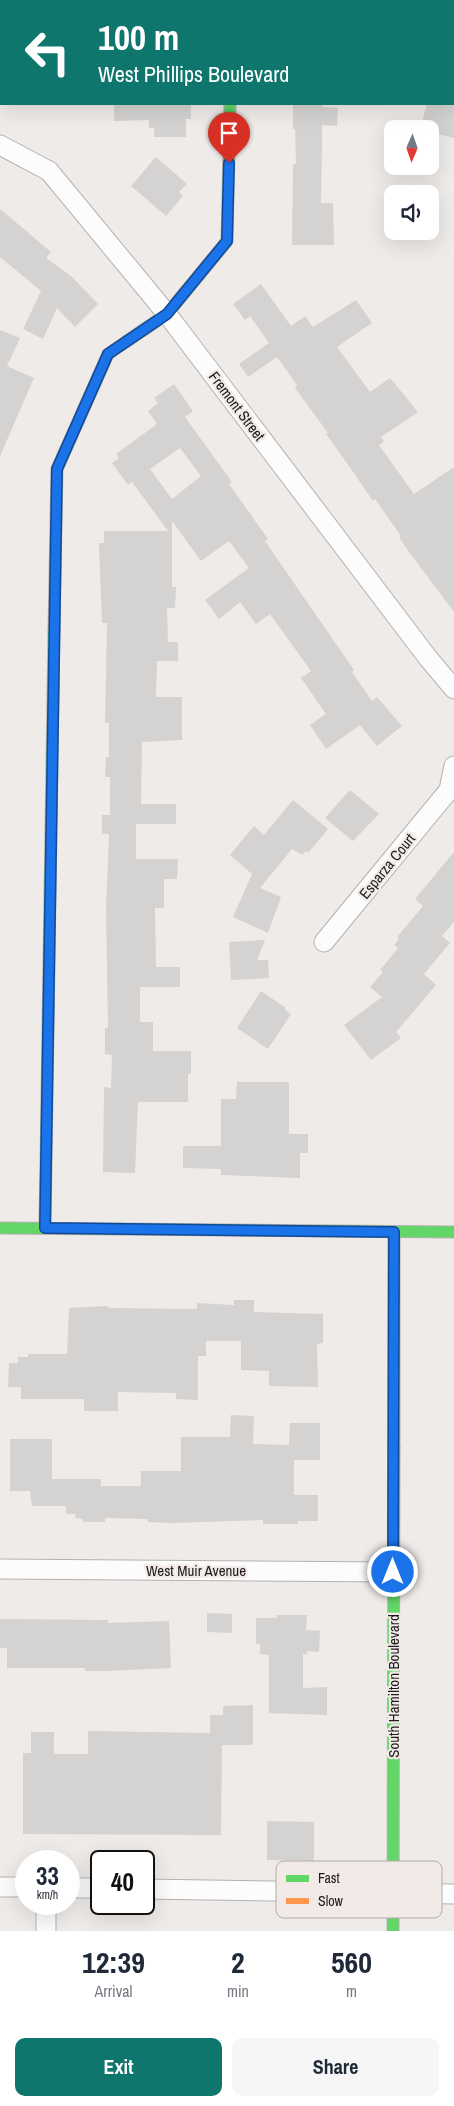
<!DOCTYPE html>
<style>
body{margin:0;font-family:"Archivo Narrow",sans-serif;background:#f6f6f7;color:#1f2937;height:100vh;display:flex;flex-direction:column;font-size:19px;white-space:nowrap}
*{box-sizing:border-box;margin:0}
p{font-size:16px;color:#747a83}
.icon{flex:none;width:28px;height:28px;fill:none;stroke:currentColor;stroke-width:2;stroke-linecap:round;stroke-linejoin:round}
.map{position:relative;height:1931px;overflow:hidden}
.drawer{display:flex;flex-direction:column;background:#fff;flex:1}
.drawer>*{flex:none}
.top-card{position:absolute;left:0px;top:0px;width:455px;height:105px;box-shadow:0 5px 20px #0002;background:#0f766e;color:#fff;overflow:hidden}
.needle{width:32px;rotate:182deg}
.controls{position:absolute;left:384px;top:120px;display:grid;gap:10px}
.controls a{display:grid;place-items:center;width:55px;height:55px;border-radius:10px;background:#fff;box-shadow:0 5px 20px #0002;font-size:25px}
.speed{position:absolute;left:15px;top:1850px;display:flex;gap:10px;font-size:25px;font-weight:700;text-align:center}
.speed>*{display:grid;place-content:center;width:65px;height:65px;border-radius:50%;background:#fff;box-shadow:0 5px 20px #0002;line-height:1}
.speed small{font-size:12px;font-weight:400}
.speed .limit{border:2px solid #111;border-radius:8px;background:#fff;color:#111}
.pin{position:absolute;display:grid;place-items:center;width:42px;height:42px;color:#fff;margin:-51px -21px;border-radius:50% 50% 50% 0;rotate:-45deg;box-shadow:0 0 5px #0007}
.pin .icon{rotate:45deg}
.me{position:absolute;width:55px;margin:-28px;rotate:0deg;stroke-linejoin:round;filter:drop-shadow(0 0 4px #0008)}
.turn{display:flex;align-items:center;gap:18px;height:105px;padding:0 15px;font-size:22px}
.turn .icon{width:65px;height:65px;stroke-width:2.5}
.turn b{display:block;font-size:35px;line-height:42px}
.eta{display:flex;justify-content:space-evenly;align-items:center;height:85px;text-align:center}
.eta b{font-size:30px;font-weight:800;line-height:35px}
.cta{display:flex;gap:10px;margin-top:auto;padding:10px 15px}
.cta a{flex:1;height:58px;border-radius:10px;background:#0f766e;color:#fff;font-size:20px;font-weight:800;line-height:58px;text-align:center}
.cta a+a{background:#f6f6f7;color:#1f2937}
.map>svg:first-child{display:block}
.building{fill:#d5d2d2;fill-rule:evenodd}
.lines{fill:none;stroke-linecap:round;stroke-linejoin:round}
.street-casing{stroke:#b4b1b0;stroke-width:21}
.fast-casing{stroke:#b4b1b0;stroke-width:13}
.slow-casing{stroke:#b4b1b0;stroke-width:13}
.street{stroke:#fdfcfc;stroke-width:19}
.fast{stroke:#63d668;stroke-width:11}
.slow{stroke:#ff974d;stroke-width:11}
.route-casing{stroke:#114b97;stroke-width:12}
.route{stroke:#1a73e8;stroke-width:9}
.labels{text-anchor:middle;dominant-baseline:central;stroke-width:4.5;stroke-linejoin:round;paint-order:stroke}
.street-label{font-size:15px;fill:#1e1b1b;stroke:#f1eae7}
.key{fill:#f1eae7;stroke:#b2acaa;stroke-width:1}
.key-label{font-size:14px;fill:#1e1b1b}
</style>
<div class="map">
<svg width="454" height="1931" viewBox="0 0 454 1931">
<rect width="100%" height="100%" fill="#efebe9"/>
<!-- building -->
<path class="building" d="M114,104H191V119H186V137H154V128H149V120L114,121Z
M293,104H323L322,107L338,108L337,126L322,125V143L321,203H333L334,245H292L293,164H296L295,129H293Z
M427,104H454V138L430,132V129H420Z
M156,157L187,184L179,192L183,196L166,216L131,186Z
M0,209L51,252L46,258L71,276L98,304L75,327L57,308L43,339L23,329L41,291L0,257Z
M261,284L291,326L305,316L313,327L356,300L372,323L337,347L370,392L390,378L418,412L381,437L384,442L379,445L414,494L454,467V612L409,552L399,537L401,536L375,499L373,501L349,466L326,434L328,433L295,388L297,385L277,357L248,377L239,364L269,343L250,316L245,320L233,304Z
M0,330L20,338L7,366L34,378L0,456Z
M174,384L193,411L185,417L232,482L229,484L234,491L268,539L265,541L354,670L352,672L372,701L377,697L402,726L377,746L360,725L326,749L310,725L326,714L301,678L311,671L270,614L256,624L240,602L219,619L205,600L249,568L229,541L201,561L172,521V587H176L175,608H167L168,642H178V661H157L156,697H182V740L142,742L141,804H176V824H136V859H178L177,879H164V908H155L156,967H180V987H140V1022H153V1051H191V1074H188V1102H138L135,1173L103,1172L104,1087L111,1088L112,1055L105,1054V1028H108L106,907L109,834H102V815H110V777H105L106,757H109V723H105L107,623H102L99,543H104V531H168L132,482L128,485L112,463L119,458L116,454L157,424L148,411L158,403L154,398ZM180,448L201,476L172,499L150,469Z
M350,790L379,814L353,841L325,818Z
M293,800L328,829L308,853L306,851L302,855L292,849L260,888L281,897L268,933L233,917L252,874L230,855L254,826L264,835Z
M454,852V922L442,936L450,943L424,974L436,985L396,1032L401,1038L371,1060L344,1025L382,997L370,987L383,972L380,970L398,948L394,945L399,939L397,937L423,906L415,899Z
M265,940L257,960H268L269,978L231,980L229,942Z
M261,991L286,1008L285,1010L291,1014L268,1049L237,1028Z
M237,1082H289V1134H308V1153H300V1178L221,1175V1169L183,1168V1146H221V1099H236Z
M234,1300H254V1312L323,1314V1343L317,1344L318,1387L269,1386V1371L241,1370V1341H206V1356H198V1400L176,1399V1393L118,1392V1411H84V1399H21V1387H8L9,1363H18V1357H28V1354H67L69,1308L108,1306V1308L197,1309V1303L234,1305Z
M231,1415L254,1416L253,1444L289,1445L290,1423H320V1460H294V1495H318V1521H298V1524H263V1520L171,1523L148,1522V1519L105,1518V1522H83V1519L75,1518L76,1514H66V1506H32L30,1491H10V1439H52V1479H101V1486H141V1471H181V1437H230Z
M207,1613L232,1614V1633L207,1632Z
M277,1615H307L306,1630L320,1631L319,1652L307,1651V1654H303V1688L327,1687V1715L269,1713V1655L260,1654V1644H256V1618H277Z
M0,1619L108,1620V1623L169,1621L171,1668L109,1671H85V1668H7V1648H0Z
M253,1705V1743L251,1745H222L221,1835L23,1834V1753H31V1732H54V1754H88V1731L210,1733V1715H223V1706Z
M267,1821L314,1822V1861L267,1860Z"/>
<g class="lines">
<!-- street casing -->
<g class="street-casing">
<path id="street" d="M233,1V0
M0,145L49,171L167,314L428,658L454,689
M324,942L449,790L454,766
M0,1569L393,1572
M0,1887H26
M69,1888H101
M144,1889L454,1894
M46,1904V1931"/>
</g>
<!-- fast casing -->
<g class="fast-casing">
<path id="fast" d="M127,341L167,314L227,241L230,104
M0,1228L454,1232
M45,1228L54,629
M393,1931L394,1447"/>
</g>
<!-- slow casing -->
<g class="slow-casing">
<path id="slow" d="M54,629L57,469L108,354L127,341
M394,1447V1232"/>
</g>
<!-- street -->
<use href="#street" class="street"/>
<!-- fast -->
<use href="#fast" class="fast"/>
<!-- slow -->
<use href="#slow" class="slow"/>
</g>
<g class="lines">
<!-- route casing -->
<g class="route-casing">
<path id="route" d="M229,163L227,241L167,314L108,354L57,469L45,1228L394,1232L393,1572"/>
</g>
<!-- route -->
<use href="#route" class="route"/>
</g>
<g class="labels">
<!-- street labels -->
<g class="street-label">
<text transform="translate(237 406) rotate(53)">Fremont Street</text>
<text transform="translate(387 866) rotate(-51)">Esparza Court</text>
<text x="196" y="1570">West Muir Avenue</text>
<text transform="translate(393 1686) rotate(-90)">South Hamilton Boulevard</text>
</g>
</g>
<!-- legend -->
<rect x="276" y="1861" width="166" height="57" rx="8" class="key"/>
<rect x="286" y="1875" width="23" height="7" fill="#63d668"/>
<rect x="286" y="1898" width="23" height="6" fill="#ff974d"/>
<g class="key-label">
<text x="318" y="1883">Fast</text>
<text x="318" y="1906">Slow</text>
</g>
</svg>
<div class="controls">
<a><svg class="needle" viewBox="-14 -14 28 28"><path d="M0-13l5 13h-10z" fill="#e53935"/><path d="M0 13l5-13h-10z" fill="#747a83"/></svg></a>
<a><svg class="icon" aria-label="sound" viewBox="0 0 24 24"><path d="M4 9h4l5-4v14l-5-4H4zM17 9q2 3 0 6"/></svg></a>
</div>
<div class="speed"><div>33<small>km/h</small></div><div class="limit">40</div></div>
<div class="pin" style="left:229px;top:163px;background:#d93025"><svg class="icon" aria-label="arrive" viewBox="0 0 24 24"><path d="M6 21V4h12l-3 4 3 4H6"/></svg></div>
<svg class="me" style="left:393px;top:1572px" viewBox="-20 -20 40 40"><circle r="17" fill="#1a73e8" stroke="#fff" stroke-width="3"/><path d="M0-11L8 9 0 5-8 9z" fill="#fff"/></svg>
<div class="top-card">
<div class="turn"><svg class="icon" aria-label="left" viewBox="0 0 24 24"><path d="M17 20v-9H6M10 6l-5 5 5 5"/></svg><div><b>100 m</b>West Phillips Boulevard</div></div>
</div>
</div>
<section class="drawer">
<div class="eta">
<div><b>12:39</b><p>Arrival</p></div>
<div><b>2</b><p>min</p></div>
<div><b>560</b><p>m</p></div>
</div>
<div class="cta"><a>Exit</a><a>Share</a></div>
</section>
